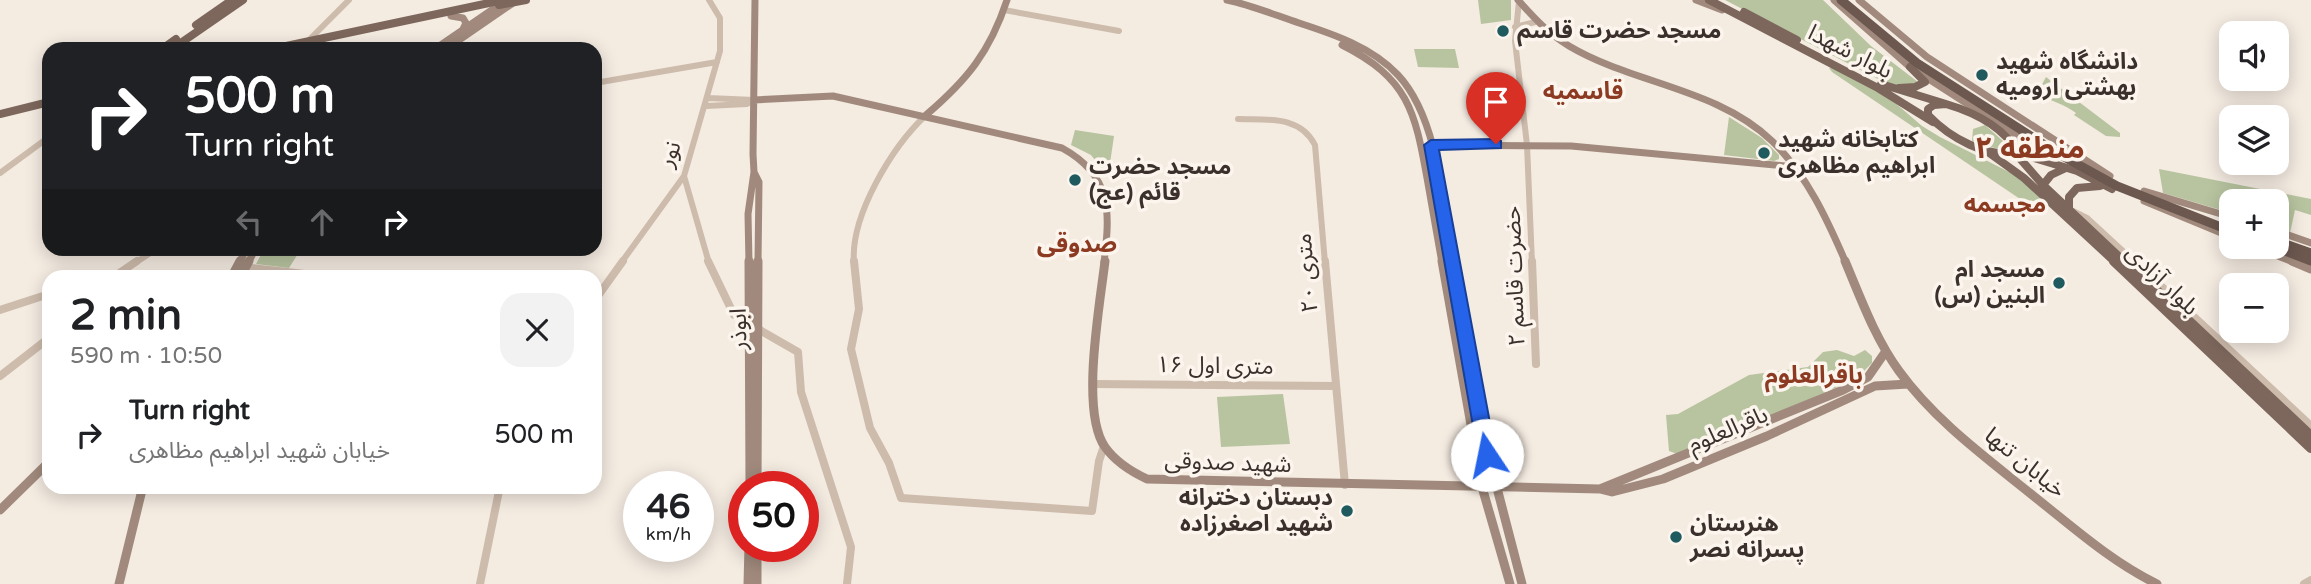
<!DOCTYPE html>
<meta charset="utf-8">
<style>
body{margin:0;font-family:"Varela Round","Noto Sans Arabic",sans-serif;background:#f2f2f2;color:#202124;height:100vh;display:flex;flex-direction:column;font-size:26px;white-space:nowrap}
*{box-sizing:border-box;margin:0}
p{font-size:23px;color:#757577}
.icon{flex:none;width:38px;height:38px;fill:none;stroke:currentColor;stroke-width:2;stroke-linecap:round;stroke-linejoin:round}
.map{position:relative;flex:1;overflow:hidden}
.side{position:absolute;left:42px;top:270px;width:560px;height:224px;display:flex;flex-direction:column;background:#fff;border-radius:21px;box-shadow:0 4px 18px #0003}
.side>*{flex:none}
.top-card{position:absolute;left:42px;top:42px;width:560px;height:214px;border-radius:21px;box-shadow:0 4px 18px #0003;background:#202124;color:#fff;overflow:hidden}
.fabs{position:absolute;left:2219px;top:21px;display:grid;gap:14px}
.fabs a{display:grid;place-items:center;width:70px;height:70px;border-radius:14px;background:#fff;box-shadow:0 4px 18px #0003;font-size:35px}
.speed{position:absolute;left:623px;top:471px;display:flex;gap:14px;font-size:35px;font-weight:700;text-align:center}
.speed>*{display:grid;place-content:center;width:91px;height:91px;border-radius:50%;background:#fff;box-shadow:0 4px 18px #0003;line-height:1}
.speed small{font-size:18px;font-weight:400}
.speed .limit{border:10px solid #d22;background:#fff;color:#111}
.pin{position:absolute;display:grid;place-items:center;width:60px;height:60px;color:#fff;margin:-72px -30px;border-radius:50% 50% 50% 0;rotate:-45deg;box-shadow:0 0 7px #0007}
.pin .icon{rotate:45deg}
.me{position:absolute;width:77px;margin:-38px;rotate:349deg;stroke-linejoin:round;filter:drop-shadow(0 0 5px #0008)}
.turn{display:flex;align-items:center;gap:24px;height:147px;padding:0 28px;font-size:32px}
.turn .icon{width:91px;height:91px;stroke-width:2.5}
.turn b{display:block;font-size:49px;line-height:60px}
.lanes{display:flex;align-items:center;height:66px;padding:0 28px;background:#0003;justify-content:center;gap:35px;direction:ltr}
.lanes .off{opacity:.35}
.round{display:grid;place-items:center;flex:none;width:74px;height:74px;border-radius:21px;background:#f2f2f2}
.overview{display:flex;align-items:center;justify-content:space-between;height:119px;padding:0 28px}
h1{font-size:42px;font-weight:700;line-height:52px}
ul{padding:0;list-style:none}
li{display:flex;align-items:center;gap:21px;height:91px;padding:0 28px}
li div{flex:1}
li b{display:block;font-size:26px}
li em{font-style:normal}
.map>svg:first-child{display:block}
.green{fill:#b8c4a0}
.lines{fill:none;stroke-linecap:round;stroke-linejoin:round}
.tertiary-far1{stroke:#cdbbac;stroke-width:6}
.tertiary{stroke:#cdbbac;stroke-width:8}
.secondary-far1{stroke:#a18a7d;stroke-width:7}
.secondary{stroke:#a18a7d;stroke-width:9}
.primary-far1{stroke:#7d675c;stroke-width:8}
.primary{stroke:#7d675c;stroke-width:10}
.trunk{stroke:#6c584f;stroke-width:9}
.route{fill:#2563eb;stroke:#184099;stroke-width:2}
.poi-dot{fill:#1f5a5e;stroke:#fbf5ee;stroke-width:2.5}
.labels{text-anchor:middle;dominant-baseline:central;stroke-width:7;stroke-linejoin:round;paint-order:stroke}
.poi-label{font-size:23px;font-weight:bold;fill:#3b302b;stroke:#fbf5ee;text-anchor:start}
.street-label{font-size:23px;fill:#3b302b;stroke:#fbf5ee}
.neighbourhood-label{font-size:24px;font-weight:bold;fill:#8c3b22;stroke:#fbf5ee}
.district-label{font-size:30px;font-weight:bold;fill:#8c3b22;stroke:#fbf5ee}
</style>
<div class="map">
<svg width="2311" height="584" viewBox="0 0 2311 584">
<rect width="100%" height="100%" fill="#f4ebe1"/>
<!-- green -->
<path class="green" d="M1478,0H1511V20L1481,24Z
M1725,0H1823L1871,46L1918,82C1906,89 1894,85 1882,81Z
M1414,49H1455L1459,68L1418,67Z
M1834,67L1886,95L1922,126L1940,137L2021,178L2041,199L2026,203L1832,72L1829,68Z
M2046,77L2120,133V137L2106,136L2074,115L2076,113C2066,105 2049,100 2037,94Z
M1729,117L1762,138L1779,155V159L1774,161L1724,155Z
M1985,125L2011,148L2001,150L1972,141L1973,129Z
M1075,130L1114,136L1108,177L1091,155L1071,145Z
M2159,169L2311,199V215L2295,210L2290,233L2277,229V201H2231V213L2163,193Z
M264,249V248L301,249L289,268L256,264Z
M1837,350L1854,356L1865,350L1872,356V363L1856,379L1680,455L1669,451L1666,415L1678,414L1749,375L1808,367L1823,352Z
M1283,394L1290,444L1221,447L1217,397Z"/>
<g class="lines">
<!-- tertiary-far1 -->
<path class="tertiary-far1" d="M1519,1L1515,41L1527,145L1532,263
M1004,10L1119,31
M1515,27L1535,22
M307,47L308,41L349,0
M595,83L717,62
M706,106L747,104L754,100L708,98
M1238,119C1267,120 1300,115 1315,145L1325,263
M0,173L49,137
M684,176L709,263
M2073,211L2087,218L2136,263
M135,263L158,248
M621,263L684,176L720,51V18L709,0
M854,263C850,216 892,147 926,115"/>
<!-- tertiary -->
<path class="tertiary" d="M708,261L734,315L752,317
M854,261L859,309L851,349L870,428L889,463L901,498L1092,511L1099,461L1104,446
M1325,261L1345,485
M1532,261L1536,364
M2134,261L2311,426
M243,267L322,276
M115,276L137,261
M595,300L623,261
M0,310L49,294
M758,329L798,352L801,392L851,547L847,584
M0,376L49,338
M1093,384L1336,386
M480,584L500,486
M2304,584L2311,580"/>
<!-- secondary-far1 -->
<path class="secondary-far1" d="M755,0L753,154L754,172L759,182L758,263
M1227,0C1251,5 1275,15 1299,23C1333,34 1372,47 1398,75C1439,119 1443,205 1452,263
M1518,0C1534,18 1549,34 1569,46C1633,84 1717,88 1772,141C1807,175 1827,219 1846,263
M1696,0L1722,10
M1834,0L1910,67L2042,152
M1859,0L1927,57L2110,176
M451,16L463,18L466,23L463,29
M1342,45C1408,78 1415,111 1427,178C1432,207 1437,235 1442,263
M435,49L502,3
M446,49L513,3
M754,100L833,96L1062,148C1113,176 1110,212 1104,263
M926,115C967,80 990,52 1007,0
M1429,145L1571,146L1796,167
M2144,191L2231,217
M2144,201L2231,237
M2277,231L2311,243
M2265,251L2296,263
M239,263L247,248
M248,263L256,248
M749,263L748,214L754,172"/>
<!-- secondary -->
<path class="secondary" d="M749,261L750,486
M1105,261C1100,304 1080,412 1105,447C1115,461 1132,472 1147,479L1600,489L1612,492L1663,479L1767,436L1875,386L1908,384
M1442,261L1482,487L1510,584
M1452,261L1484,438L1522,584
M1845,261C1861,299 1875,338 1899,371C1935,421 1988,459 2036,498C2075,529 2112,562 2157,584
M2292,261L2311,269
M232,276L240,261
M241,276L249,261
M757,486L758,261
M1600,489L1843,390L1868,377L1886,351
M0,510L49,462
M757,546V584
M119,584L143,486
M748,584L749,546"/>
<!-- primary-far1 -->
<path class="primary-far1" d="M1709,0L1878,88L1933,122
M499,5L526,0
M1744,12L1797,40
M196,25L232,0
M162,49L176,39
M172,49L243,0
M272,49L503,0
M1881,84L1946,104
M1899,88L1915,87L1925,82L1910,67
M1946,104C1973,112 2004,127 2018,153C1986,158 1950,138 1928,115V109L1934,105Z
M0,114L49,102
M1981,147L2024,178L2116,263
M2018,153L2077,171L2112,189
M2016,154L2043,185L2126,263
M2043,185L2051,175L2066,168
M2069,208V197L2077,188L2100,186"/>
<!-- primary -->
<path class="primary" d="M2114,261L2311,448
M2125,261L2311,436"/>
<!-- trunk -->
<path class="trunk" d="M1841,0L1917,63L2057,153L2117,186L2231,231
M2277,241L2311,253
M2259,247L2271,253
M2274,247L2311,261"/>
</g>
<!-- route -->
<path class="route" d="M1496,139L1501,141V148L1439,150L1496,455L1493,460L1487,463L1481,460L1478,455L1424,145L1431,140Z"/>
<!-- markers -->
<g class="poi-dot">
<circle cx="1503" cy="31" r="7"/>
<circle cx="1982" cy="75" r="7"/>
<circle cx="1764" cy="153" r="7"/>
<circle cx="1075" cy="180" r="7"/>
<circle cx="2059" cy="283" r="7"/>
<circle cx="1347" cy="511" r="7"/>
<circle cx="1676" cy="537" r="7"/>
</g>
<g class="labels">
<!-- poi labels -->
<g class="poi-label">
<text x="1517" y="31">مسجد حضرت قاسم</text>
<text x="1996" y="62">دانشگاه شهید<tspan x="1996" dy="26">بهشتی ارومیه</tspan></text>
<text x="1778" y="140">کتابخانه شهید<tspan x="1778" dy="26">ابراهیم مظاهری</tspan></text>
<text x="1089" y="167">مسجد حضرت<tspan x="1089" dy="26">قائم (عج)</tspan></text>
<text x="2045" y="270" text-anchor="end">مسجد ام<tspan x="2045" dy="26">البنین (س)</tspan></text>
<text x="1333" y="498" text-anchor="end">دبستان دخترانه<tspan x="1333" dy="26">شهید اصغرزاده</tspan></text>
<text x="1690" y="524">هنرستان<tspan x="1690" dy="26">پسرانه نصر</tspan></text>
</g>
<!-- street labels -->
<g class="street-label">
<text transform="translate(1850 52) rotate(27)">بلوار شهدا</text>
<text transform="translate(670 154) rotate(-69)">نور</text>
<text transform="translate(1307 273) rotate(-95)">۲۰ متری</text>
<text transform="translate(1515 276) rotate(-92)">۲ حضرت قاسم</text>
<text transform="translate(2162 280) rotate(44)">بلوار آزادی</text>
<text transform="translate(739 329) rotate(-91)">ابوذر</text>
<text transform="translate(1215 366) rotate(1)">۱۶ متری اول</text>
<text transform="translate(1728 430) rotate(-23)">باقرالعلوم</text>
<text transform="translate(1228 463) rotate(2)">شهید صدوقی</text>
<text transform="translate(2025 463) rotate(39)">خیابان تنها</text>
</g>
<!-- neighbourhood labels -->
<g class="neighbourhood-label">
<text x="1583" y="91">قاسمیه</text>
<text x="2005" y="204">مجسمه</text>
<text x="1077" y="244">صدوقی</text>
<text x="1814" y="375">باقرالعلوم</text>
</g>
<!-- district labels -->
<g class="district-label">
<text x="2030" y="148">منطقه ۲</text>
</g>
</g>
</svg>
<div class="fabs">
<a><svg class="icon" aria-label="sound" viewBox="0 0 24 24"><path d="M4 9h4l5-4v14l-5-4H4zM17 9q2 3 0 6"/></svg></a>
<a><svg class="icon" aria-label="layers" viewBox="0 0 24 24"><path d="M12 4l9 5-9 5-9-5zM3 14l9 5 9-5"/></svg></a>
<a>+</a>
<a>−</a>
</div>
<div class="speed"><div>46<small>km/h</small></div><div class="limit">50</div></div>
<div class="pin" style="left:1496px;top:144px;background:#d93025"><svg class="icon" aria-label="arrive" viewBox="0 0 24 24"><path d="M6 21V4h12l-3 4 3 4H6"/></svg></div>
<svg class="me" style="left:1487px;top:455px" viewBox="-20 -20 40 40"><circle r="19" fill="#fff"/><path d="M0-13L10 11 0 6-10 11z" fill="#2563eb"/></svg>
<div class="top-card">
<div class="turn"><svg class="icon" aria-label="right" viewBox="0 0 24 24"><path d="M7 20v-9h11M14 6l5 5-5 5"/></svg><div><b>500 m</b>Turn right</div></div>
<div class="lanes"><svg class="icon off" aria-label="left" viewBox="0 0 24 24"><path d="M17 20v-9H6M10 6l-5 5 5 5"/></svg><svg class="icon off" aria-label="ahead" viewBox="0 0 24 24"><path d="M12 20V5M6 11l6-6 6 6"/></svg><svg class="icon" aria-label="right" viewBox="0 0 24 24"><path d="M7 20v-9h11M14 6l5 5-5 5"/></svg></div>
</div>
<section class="side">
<div class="overview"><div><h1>2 min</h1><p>590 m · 10:50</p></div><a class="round"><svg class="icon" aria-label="close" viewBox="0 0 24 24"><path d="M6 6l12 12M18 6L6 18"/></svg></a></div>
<ul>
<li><svg class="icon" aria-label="right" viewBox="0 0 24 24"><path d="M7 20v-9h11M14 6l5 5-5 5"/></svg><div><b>Turn right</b><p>خیابان شهید ابراهیم مظاهری</p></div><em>500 m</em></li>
</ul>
</section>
</div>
